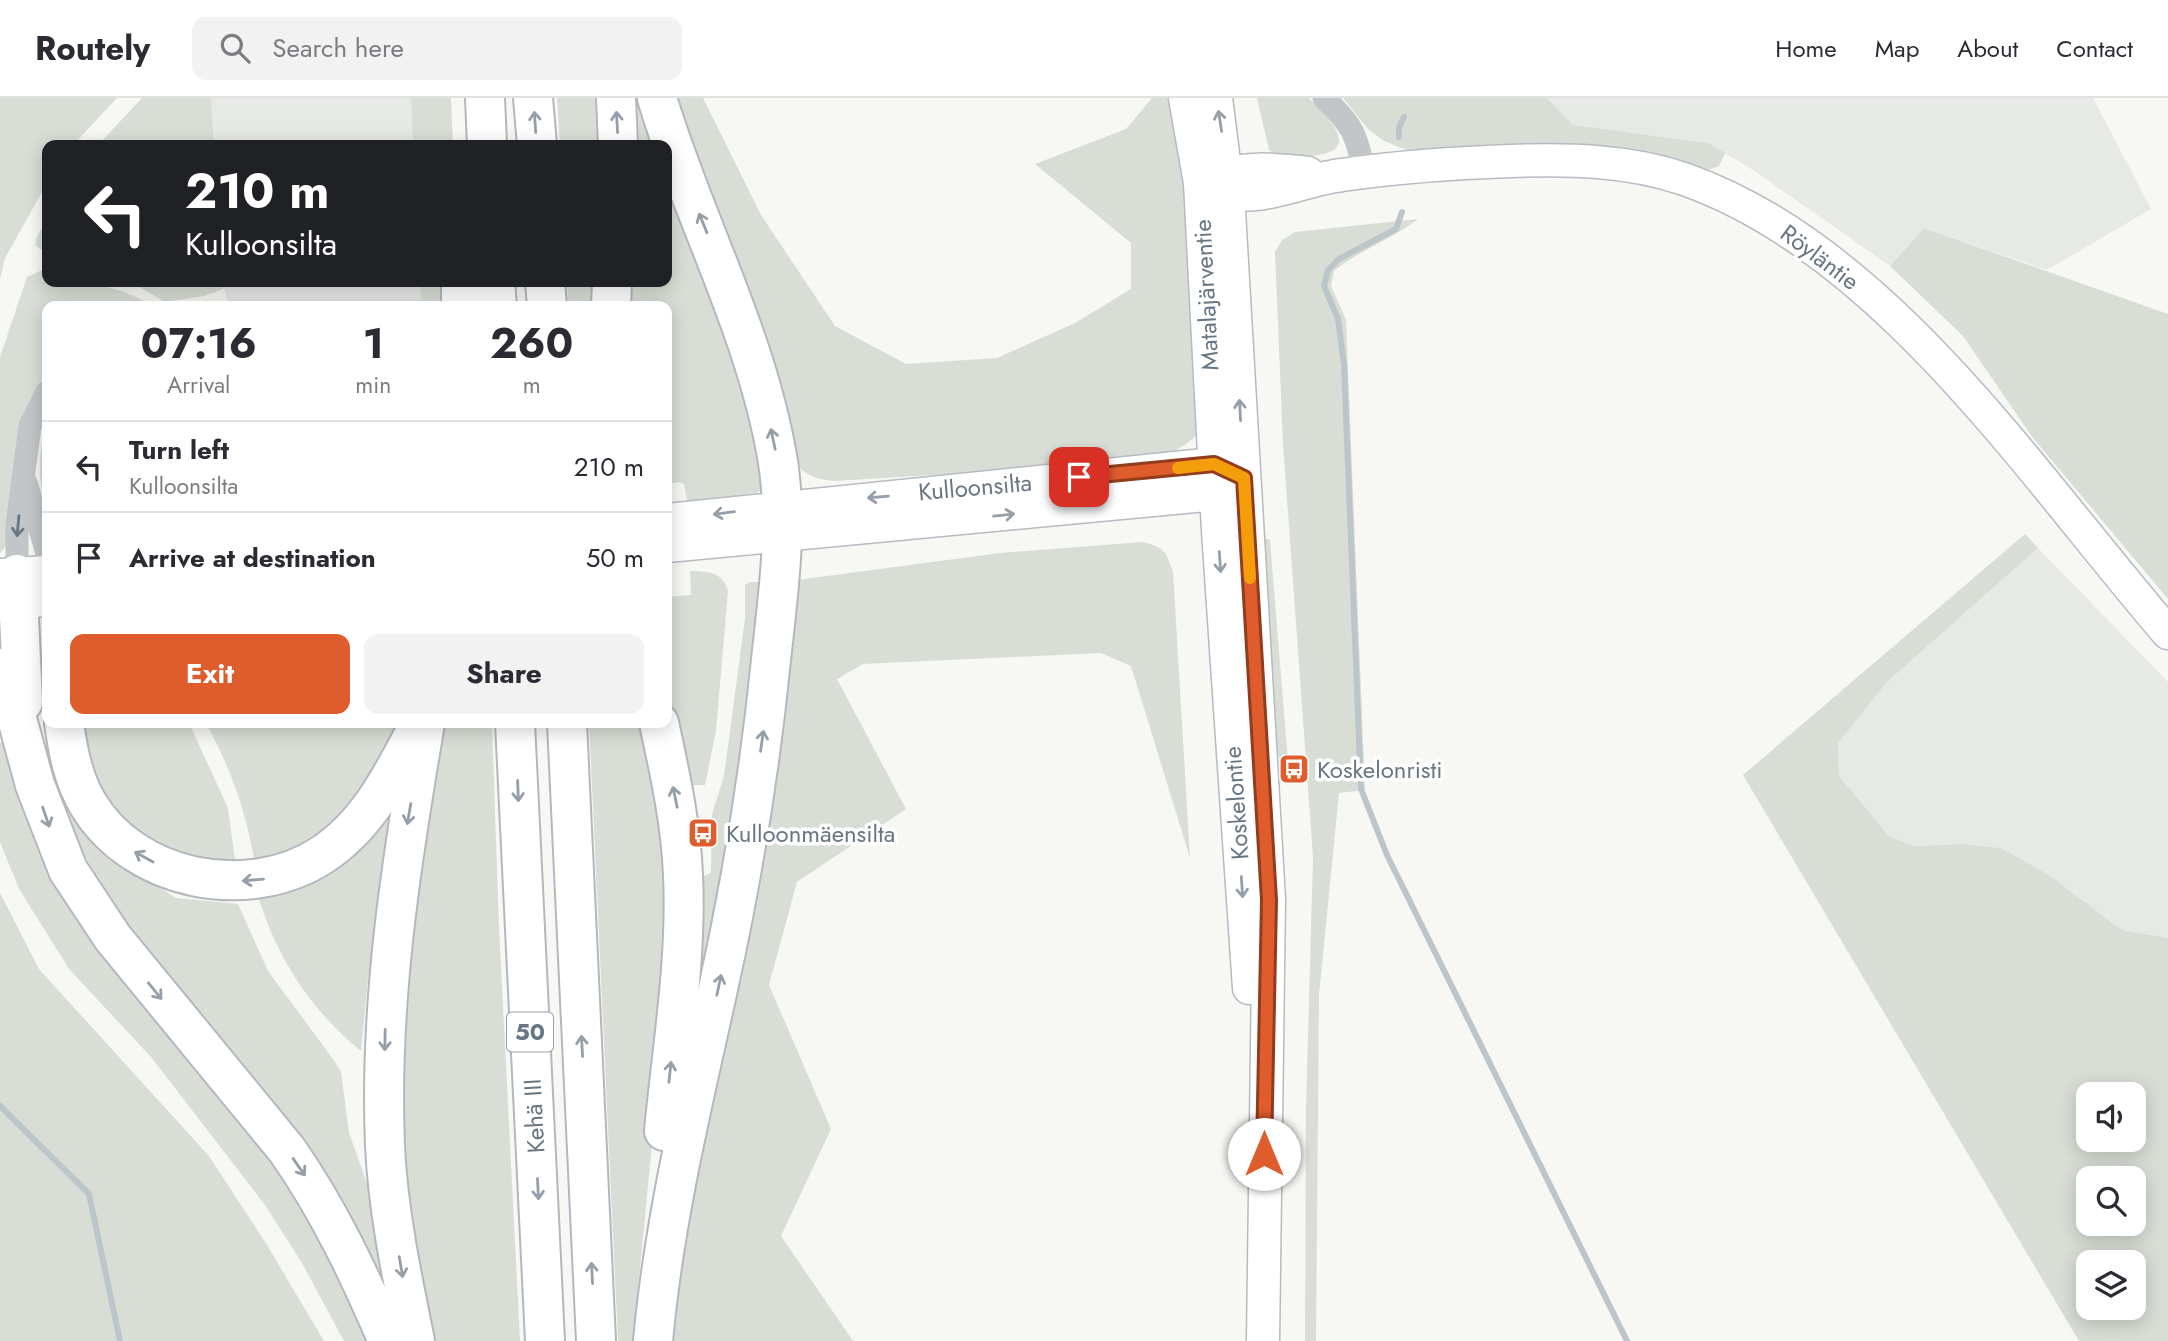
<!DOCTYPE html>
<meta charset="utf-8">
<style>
body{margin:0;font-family:Jost,sans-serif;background:#f2f2f3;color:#2b2b33;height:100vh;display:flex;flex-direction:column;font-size:26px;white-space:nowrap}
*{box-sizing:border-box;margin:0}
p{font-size:23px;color:#7c7c81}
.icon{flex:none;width:38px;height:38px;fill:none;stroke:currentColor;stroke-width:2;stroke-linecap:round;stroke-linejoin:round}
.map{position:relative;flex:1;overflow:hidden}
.details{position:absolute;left:42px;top:203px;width:630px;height:427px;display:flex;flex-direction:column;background:#fff;border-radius:14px;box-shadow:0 4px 18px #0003}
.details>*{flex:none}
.top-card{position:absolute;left:42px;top:42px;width:630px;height:147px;border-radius:14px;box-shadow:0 4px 18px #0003;background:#202124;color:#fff;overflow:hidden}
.controls{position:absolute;left:2076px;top:984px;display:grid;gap:14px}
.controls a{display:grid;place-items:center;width:70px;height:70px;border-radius:14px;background:#fff;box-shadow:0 4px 18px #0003;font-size:35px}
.pin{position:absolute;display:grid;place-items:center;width:60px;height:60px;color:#fff;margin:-30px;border-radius:14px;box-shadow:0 4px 10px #0006}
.me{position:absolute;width:77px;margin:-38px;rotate:0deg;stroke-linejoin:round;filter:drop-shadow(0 0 5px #0008)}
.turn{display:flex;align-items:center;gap:24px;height:147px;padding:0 28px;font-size:32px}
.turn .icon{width:91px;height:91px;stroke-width:2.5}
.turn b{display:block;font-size:49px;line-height:60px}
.eta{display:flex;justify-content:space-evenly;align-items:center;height:119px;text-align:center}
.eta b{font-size:42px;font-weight:700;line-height:49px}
.primary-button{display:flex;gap:14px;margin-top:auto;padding:14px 28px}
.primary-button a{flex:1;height:80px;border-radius:14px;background:#df5c2c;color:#fff;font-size:28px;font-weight:700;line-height:80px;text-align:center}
.primary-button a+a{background:#f2f2f3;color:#2b2b33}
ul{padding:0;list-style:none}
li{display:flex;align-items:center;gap:21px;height:91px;padding:0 28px;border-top:2px solid #e1e1e2}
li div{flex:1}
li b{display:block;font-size:26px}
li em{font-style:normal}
header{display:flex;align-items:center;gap:42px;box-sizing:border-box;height:98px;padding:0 35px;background:#fff;border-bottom:2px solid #e1e1e2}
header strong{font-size:33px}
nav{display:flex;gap:38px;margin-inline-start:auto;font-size:24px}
.search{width:490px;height:63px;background:#f2f2f3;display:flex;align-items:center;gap:18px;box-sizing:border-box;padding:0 24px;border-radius:14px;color:#7c7c81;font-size:26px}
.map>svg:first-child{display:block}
.built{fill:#e7e9e7}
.green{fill:#d8ded5;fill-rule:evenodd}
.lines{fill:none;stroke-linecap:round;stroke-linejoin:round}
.stream{stroke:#bcc6ca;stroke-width:6}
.secondary-casing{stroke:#b6bbc0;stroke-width:35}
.highway-casing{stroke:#b5b8bb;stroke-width:42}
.street{stroke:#c2c6c9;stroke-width:23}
.secondary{stroke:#fff;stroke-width:32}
.highway{stroke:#fff;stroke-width:38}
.oneway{stroke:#949fa9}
.oneway2{stroke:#667684}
.route-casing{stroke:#913c1d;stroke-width:18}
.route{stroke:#df5c2c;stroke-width:12}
.slow{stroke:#f59e0b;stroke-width:12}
.labels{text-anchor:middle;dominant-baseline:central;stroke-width:7;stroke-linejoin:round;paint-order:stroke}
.shield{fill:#fff;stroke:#949fa9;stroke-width:2}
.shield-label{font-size:23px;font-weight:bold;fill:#667684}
.street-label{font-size:24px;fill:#667684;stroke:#fff}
.poi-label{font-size:24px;fill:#667684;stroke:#fff;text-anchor:start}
</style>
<header>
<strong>Routely</strong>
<div class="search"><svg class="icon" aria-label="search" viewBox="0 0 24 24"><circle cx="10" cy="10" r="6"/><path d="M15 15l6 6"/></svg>Search here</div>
<nav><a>Home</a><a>Map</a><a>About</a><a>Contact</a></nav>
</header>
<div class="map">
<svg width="2168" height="1243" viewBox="0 0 2168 1243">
<rect width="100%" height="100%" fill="#f7f7f4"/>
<!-- built -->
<path class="built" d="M211,0H411L413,47H214Z
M1547,0H2093L2151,111L2047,172L1924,130L1890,168L1753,72L1708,45L1573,27Z
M222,184H420L421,208H229Z
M2038,450L2168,584V840L2122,832L2049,777L2001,750L1964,746L1912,748L1889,738L1839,678L1837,645L1887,584Z"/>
<!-- green -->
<path class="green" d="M0,0H117L73,47H47V85L5,160L0,181Z
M142,0H211L214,47H98Z
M411,0H451L453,47H413Z
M557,0H606L608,47H560Z
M631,0H644L658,47H631Z
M670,0H703L761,117L835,228L906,266L997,260L1075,225L1131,191V145L1035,66L1126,31L1152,0H1177L1190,75L1203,328C1187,353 1165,356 1137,364L836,383C820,382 807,379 796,366Z
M1257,0H1309C1333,24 1364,56 1306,58C1292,58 1281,60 1269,52Z
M1343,0H1547L1573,27L1708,45L1725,55L1719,68L1708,72L1661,59L1549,46L1407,52L1384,43L1368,31Z
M667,70L750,280L762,387L759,394L688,407L684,386L679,384L667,386V208H626L627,184H667Z
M47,121V155L36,148V141Z
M1418,121C1392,141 1360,152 1334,173L1331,188L1346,222L1365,692L1339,695L1319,897L1316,1243H1305L1306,1010L1313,759L1283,346L1275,154L1282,142L1295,134Z
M1924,130L2168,216V501L2033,340L1963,238L1890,168Z
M47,170V184C82,184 112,186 144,203V208H47V273L28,306L17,342L10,424L6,448L0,455V259L27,179Z
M131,184H222L223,191L204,198L165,204Z
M420,184H451L450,208H421Z
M567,184H601L600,208H568Z
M47,322V414C37,378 38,358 47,322Z
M2025,436L2038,450L1887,584L1838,645L1839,678L1889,738L1913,748L1964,746L2001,750L2049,777L2122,832L2168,840V1243H2079L1743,677ZM2088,996H2133V1041H2088ZM2088,1080H2133V1125H2088ZM2088,1164H2133V1209H2088Z
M1259,438L1270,442L1288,664L1281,665L1268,627Z
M1143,444C1164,449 1167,454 1173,474L1190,760L1131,568L1101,555L863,566L837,581L906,711L797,784L769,887L831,1031L781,1138L853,1243H669L672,1208L797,482L1000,455Z
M690,473C708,473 723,474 728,493L716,633L705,687H693L667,591V499L691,497Z
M750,484H763L740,690L693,931L702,779L711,775L712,716L724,678L745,520V487Z
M84,625H189L228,710L236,769C214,764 189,761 168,753C118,734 87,675 84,625Z
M206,625H400L386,659L322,741L255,767C246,712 232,674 206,625Z
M445,625H492L499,829L520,1243H428L395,1003L414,781Z
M589,625H645L669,755L657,995L638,1191L636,1243H618Z
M51,642L151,784L176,800L238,806L268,873L333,961L341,974L349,1035L373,1102L396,1221L107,801L69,727L46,643Z
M11,643L30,720L297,1085L376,1243H344L302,1165L265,1107L151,959L69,871L19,791L0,744V645Z
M392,706V746L368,881L361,953C311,913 276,858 258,798Z
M0,795L39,871L209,1058L267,1147L324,1243H0Z"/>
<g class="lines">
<!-- stream -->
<path class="stream" d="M1399,39V29L1404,19
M1402,114L1396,131L1339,161L1328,172L1324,188L1338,221L1344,267L1361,691L1387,757L1627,1243
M0,1008L89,1096L120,1243"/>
<!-- secondary casing -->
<g class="secondary-casing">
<path id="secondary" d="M1185,0L1200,85L1218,433L1249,890
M1216,0L1228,96L1269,802L1263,1243
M1208,81C1240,68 1274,71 1308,75
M1200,85C1209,88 1218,94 1227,95C1265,103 1305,81 1342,77C1397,69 1454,65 1511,63C1568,61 1629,62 1684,81C1885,151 2033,379 2168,535
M667,422L1214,366L1233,375
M667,448L1216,396L1234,386
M0,477L47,474
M0,505L47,502"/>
</g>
<!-- highway casing -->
<g class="highway-casing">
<path id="highway" d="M485,0L487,47
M533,0L537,47
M616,0L618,47
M495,184L497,208
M545,184L547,208
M461,208V184
M611,208L612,184
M17,476L23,604
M0,570L7,584L35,687L68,772L113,840L287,1052C329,1112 359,1176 388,1243
M64,625C68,653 73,681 88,706C134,783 248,805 322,757C365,729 389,684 412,640
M515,625L545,1243
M567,625L596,1243
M659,625C670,676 681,725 683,777C687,862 672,949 664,1033
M415,1243C402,1179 388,1113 385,1048C379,905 401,766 425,625
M653,1243C664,1123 692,1008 718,891C742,782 760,672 771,562C778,497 788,429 778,364C757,236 694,123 657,0"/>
</g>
<!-- street -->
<path class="street" d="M1324,0C1352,26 1357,37 1364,74
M26,385L47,455
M17,476V427L30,328L47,294"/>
<!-- secondary -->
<use href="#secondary" class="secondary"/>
<!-- highway -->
<use href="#highway" class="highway"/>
</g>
<!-- one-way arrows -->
<defs><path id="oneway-shaft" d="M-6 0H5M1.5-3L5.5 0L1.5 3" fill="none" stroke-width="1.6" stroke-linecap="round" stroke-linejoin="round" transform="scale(1.75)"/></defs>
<g class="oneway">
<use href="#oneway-shaft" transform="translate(1220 23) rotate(-99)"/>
<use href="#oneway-shaft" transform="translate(535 24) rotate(-94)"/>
<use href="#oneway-shaft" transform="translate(617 24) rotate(-93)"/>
<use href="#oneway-shaft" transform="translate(703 125) rotate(-112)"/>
<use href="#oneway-shaft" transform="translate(1240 312) rotate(-93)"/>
<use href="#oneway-shaft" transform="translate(773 341) rotate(-102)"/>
<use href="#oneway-shaft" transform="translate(878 399) rotate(175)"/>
<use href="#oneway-shaft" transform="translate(724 415) rotate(173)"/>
<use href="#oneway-shaft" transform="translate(1004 417) rotate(-6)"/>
<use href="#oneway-shaft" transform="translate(1220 464) rotate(86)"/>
<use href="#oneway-shaft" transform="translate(762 643) rotate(-82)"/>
<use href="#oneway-shaft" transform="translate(518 693) rotate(88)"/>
<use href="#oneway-shaft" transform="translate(675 699) rotate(-102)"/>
<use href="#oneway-shaft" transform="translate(409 716) rotate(100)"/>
<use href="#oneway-shaft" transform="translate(46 719) rotate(71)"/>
<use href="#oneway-shaft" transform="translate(144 759) rotate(-151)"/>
<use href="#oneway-shaft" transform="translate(253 782) rotate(175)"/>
<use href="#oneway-shaft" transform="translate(1242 789) rotate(86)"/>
<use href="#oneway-shaft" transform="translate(719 887) rotate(-78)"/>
<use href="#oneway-shaft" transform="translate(155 893) rotate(51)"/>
<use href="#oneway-shaft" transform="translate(385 942) rotate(91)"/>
<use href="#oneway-shaft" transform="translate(582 948) rotate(-93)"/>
<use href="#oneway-shaft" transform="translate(670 974) rotate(-84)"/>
<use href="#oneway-shaft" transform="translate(299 1069) rotate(55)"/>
<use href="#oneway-shaft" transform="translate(538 1091) rotate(87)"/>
<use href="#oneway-shaft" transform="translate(401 1169) rotate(80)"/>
<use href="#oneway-shaft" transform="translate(592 1175) rotate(-93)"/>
</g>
<use class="oneway2" href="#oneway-shaft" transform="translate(18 428) rotate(95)"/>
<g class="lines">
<!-- route casing -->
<g class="route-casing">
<path id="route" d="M1079,379L1214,366L1244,380L1269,802L1264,1056"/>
</g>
<!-- route -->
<use href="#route" class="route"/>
<!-- slow -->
<path class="slow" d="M1178,370L1214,366L1244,380L1250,480"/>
</g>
<!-- icons -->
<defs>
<g id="bus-square" transform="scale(1.575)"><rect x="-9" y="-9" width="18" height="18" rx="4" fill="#df5c2c" stroke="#fff"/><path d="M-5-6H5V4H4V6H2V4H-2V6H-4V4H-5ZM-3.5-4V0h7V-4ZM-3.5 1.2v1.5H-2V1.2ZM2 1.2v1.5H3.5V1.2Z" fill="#fff"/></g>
</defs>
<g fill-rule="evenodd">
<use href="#bus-square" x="1294" y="671"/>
<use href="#bus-square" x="703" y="735"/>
</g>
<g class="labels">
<!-- shield labels -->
<rect class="shield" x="507" y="914.5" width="46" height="39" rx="5"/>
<g class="shield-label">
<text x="530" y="934">50</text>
</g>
<!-- street labels -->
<g class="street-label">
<text transform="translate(1820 159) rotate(37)">Röyläntie</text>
<text transform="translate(1206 197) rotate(-93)">Matalajärventie</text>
<text transform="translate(975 389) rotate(-5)">Kulloonsilta</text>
<text transform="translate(1236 705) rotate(-94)">Koskelontie</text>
<text transform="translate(534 1018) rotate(-93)">Kehä III</text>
</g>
<!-- poi labels -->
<g class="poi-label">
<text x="1317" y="671">Koskelonristi</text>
<text x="726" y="735">Kulloonmäensilta</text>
</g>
</g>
</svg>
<div class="controls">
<a><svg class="icon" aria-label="sound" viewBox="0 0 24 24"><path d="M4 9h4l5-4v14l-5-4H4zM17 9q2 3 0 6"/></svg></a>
<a><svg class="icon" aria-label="search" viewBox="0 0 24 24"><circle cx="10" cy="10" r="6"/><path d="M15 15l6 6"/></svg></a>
<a><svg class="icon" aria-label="layers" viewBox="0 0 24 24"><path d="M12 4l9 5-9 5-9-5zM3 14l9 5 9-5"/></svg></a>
</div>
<div class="pin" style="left:1079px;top:379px;background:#d93025"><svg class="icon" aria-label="arrive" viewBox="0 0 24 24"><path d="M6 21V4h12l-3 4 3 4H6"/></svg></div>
<svg class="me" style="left:1264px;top:1056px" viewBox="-20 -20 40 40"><circle r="19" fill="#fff"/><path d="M0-13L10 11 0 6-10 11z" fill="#df5c2c"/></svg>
<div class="top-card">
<div class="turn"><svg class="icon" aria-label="left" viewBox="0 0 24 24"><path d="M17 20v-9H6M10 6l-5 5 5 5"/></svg><div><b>210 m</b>Kulloonsilta</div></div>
</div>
<section class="details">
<div class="eta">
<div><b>07:16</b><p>Arrival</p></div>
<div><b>1</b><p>min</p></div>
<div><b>260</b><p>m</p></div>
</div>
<ul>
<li><svg class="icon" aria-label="left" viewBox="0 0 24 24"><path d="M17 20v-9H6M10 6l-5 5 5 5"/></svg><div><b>Turn left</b><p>Kulloonsilta</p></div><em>210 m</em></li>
<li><svg class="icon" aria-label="arrive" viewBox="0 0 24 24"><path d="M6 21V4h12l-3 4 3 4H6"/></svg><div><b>Arrive at destination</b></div><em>50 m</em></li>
</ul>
<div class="primary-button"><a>Exit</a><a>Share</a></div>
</section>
</div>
